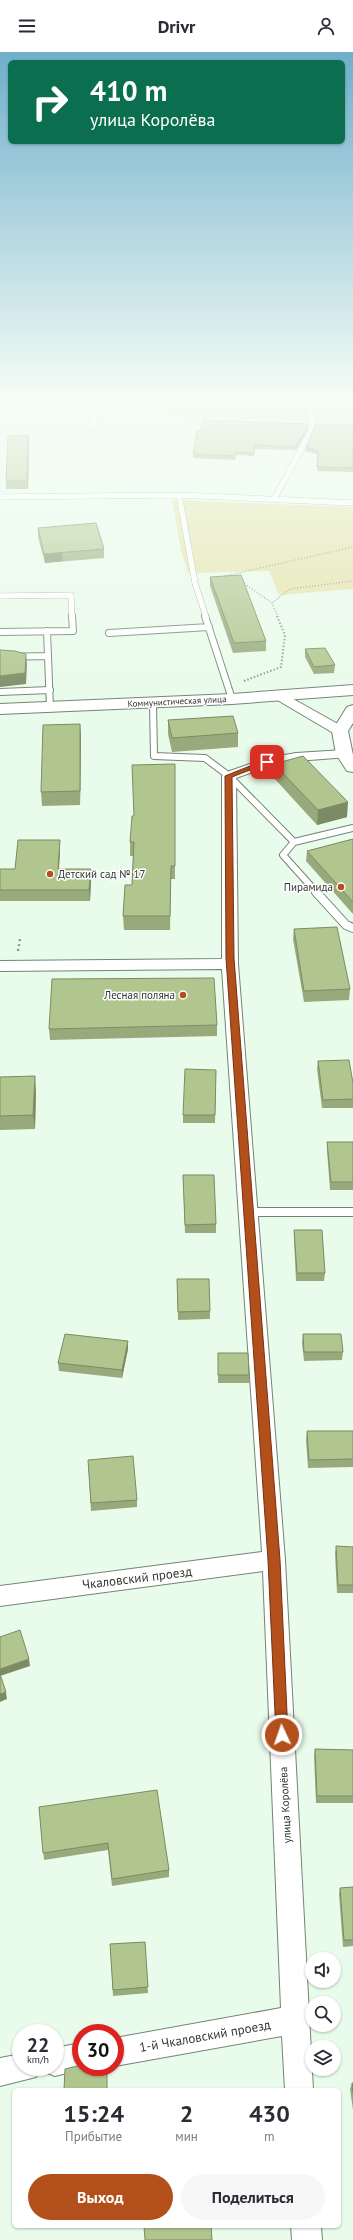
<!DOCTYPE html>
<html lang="ru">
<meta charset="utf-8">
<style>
body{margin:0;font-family:"PT Sans",sans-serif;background:#f7f7f7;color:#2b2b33;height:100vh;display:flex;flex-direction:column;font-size:15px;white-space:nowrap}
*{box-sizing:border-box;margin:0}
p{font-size:13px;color:#7c7c81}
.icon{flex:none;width:22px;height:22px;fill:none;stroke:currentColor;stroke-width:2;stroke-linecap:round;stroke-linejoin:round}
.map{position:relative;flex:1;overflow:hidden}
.side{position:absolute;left:12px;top:2036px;width:329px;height:140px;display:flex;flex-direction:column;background:#fff;border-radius:6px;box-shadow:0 1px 3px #0004}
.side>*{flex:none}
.top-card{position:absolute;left:8px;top:8px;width:337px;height:84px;border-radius:6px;box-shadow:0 1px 3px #0004;background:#0b6e4f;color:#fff;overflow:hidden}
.fabs{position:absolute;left:305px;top:1900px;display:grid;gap:8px}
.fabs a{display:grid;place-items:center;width:36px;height:36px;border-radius:50%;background:#fff;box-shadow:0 1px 3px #0004;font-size:20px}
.speed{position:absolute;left:12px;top:1972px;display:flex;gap:8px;font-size:20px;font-weight:700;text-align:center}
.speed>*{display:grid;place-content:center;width:52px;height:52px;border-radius:50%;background:#fff;box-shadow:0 1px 3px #0004;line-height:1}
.speed small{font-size:10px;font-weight:400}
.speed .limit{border:6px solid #d22;background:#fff;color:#111}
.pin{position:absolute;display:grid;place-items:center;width:34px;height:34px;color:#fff;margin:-17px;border-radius:8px;box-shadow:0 2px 6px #0006}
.me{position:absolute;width:44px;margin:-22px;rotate:357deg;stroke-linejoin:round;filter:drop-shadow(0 0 3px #0008)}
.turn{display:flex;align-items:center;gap:14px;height:84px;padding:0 16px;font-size:18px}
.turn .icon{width:52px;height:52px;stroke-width:2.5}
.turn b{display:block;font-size:28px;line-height:34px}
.eta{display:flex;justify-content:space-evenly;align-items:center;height:68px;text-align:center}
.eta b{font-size:24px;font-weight:700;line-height:28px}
.primary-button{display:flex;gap:8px;margin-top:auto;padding:8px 16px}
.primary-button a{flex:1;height:46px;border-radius:24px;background:#b34f1b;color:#fff;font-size:16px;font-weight:700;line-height:46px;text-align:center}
.primary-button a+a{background:#f7f7f7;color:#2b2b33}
header{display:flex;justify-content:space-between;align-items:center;height:52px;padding:0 16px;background:#fff;font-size:18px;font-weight:700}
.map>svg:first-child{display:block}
.green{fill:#e5e2a7}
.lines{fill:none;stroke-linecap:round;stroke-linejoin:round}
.service-far2-casing{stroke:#748474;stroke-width:6}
.service-far1-casing{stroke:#748474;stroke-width:8}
.service-casing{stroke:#748474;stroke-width:10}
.minor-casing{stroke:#748474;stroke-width:2}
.tertiary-casing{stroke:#748474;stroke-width:2}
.secondary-casing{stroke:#748474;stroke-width:2}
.path-far2{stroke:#8b988c;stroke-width:1.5;stroke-dasharray:1 2;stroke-linecap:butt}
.path-far1{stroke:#8b988c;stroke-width:2;stroke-dasharray:1.5 2;stroke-linecap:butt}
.path{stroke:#8b988c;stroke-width:2.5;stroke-dasharray:2 3;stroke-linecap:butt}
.service-far2{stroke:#fff;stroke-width:5.5}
.service-far1{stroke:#fff;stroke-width:6}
.service{stroke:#fff;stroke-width:8}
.minor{fill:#fff;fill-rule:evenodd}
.tertiary{fill:#fff;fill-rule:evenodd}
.secondary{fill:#fff;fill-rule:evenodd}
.wall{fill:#98aa7b}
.shaded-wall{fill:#7c8b64}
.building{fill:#b1c68f;stroke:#7c8b64}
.route{fill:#b34f1b;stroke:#743312}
.poi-dot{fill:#b34f1b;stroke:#fff;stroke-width:1.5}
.labels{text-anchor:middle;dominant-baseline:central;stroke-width:3;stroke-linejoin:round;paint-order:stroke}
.far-street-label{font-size:9px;fill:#313831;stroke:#fff}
.poi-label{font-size:11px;fill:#313831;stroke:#fff;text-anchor:end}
.street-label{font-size:11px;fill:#313831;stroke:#fff}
.near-street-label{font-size:13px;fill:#313831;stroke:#fff}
</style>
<header><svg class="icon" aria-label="menu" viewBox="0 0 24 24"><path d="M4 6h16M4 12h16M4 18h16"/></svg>Drivr<svg class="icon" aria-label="person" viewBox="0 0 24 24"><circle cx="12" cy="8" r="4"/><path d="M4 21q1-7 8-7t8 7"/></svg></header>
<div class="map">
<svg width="353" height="2188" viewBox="0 0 353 2188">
<rect width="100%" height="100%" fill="#e9fbea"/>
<!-- green -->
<path class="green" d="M150,346H353V373L171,364Z
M172,448L353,455V537L279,543L269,519L188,521L181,498Z"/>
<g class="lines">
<!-- service-far2 casing -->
<g class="service-far2-casing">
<path id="service-far2" d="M93,376L95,346
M179,443L195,531L206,565
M0,445L179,443L353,451
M274,447L312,378L311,346
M0,544L71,543L72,565"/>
</g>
<!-- service-far1 casing -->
<g class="service-far1-casing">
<path id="service-far1" d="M205,564L232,647
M47,579L50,656
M0,580L73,579L72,564
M109,581L209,575
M0,605L48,604
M0,640L50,638
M153,651L154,704L205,706L229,724L294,790L353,776
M294,790L283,803L317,841"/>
</g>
<!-- service casing -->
<g class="service-casing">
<path id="service" d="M316,840L346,873L353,876
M249,1160H353"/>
</g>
<!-- minor casing -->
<g class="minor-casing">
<path id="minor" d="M279,639L345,676L347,679L345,682H335L274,646L273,643Z
M344,698L349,699L351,702L349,705L296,709L270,714L236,726L238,912L285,1508L313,2038H285L282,1984L115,2014V1986L281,1956L263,1519L0,1554V1534L262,1500L222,917L0,919V909L222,907V724L224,721L267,706L296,701Z
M81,1991V2015H91L55,2024L45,2020L43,2015H55V1996Z
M21,2002V2015H40L36,2025L0,2034V2006Z
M291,2174H321L322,2188H292Z"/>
</g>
<!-- tertiary casing -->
<g class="tertiary-casing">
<path id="tertiary" d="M353,633V643L232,652L0,662V652L232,642Z"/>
</g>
<!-- secondary casing -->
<g class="secondary-casing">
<path id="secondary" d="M353,653V671L348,679L353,703V720L347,719L336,702L332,679L347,655Z"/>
</g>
<!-- path-far2 -->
<path class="path-far2" d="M225,524L353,495
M242,530L272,551L278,565
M272,551L290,537L353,529"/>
<!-- path-far1 -->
<path class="path-far1" d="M244,629L281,615L285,583L277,564"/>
<!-- path -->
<path class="path" d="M18,899L20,887"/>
<!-- service-far2 -->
<use href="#service-far2" class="service-far2"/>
<!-- service-far1 -->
<use href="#service-far1" class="service-far1"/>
<!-- service -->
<use href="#service" class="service"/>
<!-- minor -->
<use href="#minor" class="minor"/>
<!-- tertiary -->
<use href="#tertiary" class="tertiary"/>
<!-- secondary -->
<use href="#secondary" class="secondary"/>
</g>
<!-- wall -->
<path class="wall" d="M353,373V420L317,419V402L305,399L306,395Z
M308,377L296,398L255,397L254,404L236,403L235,408L193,406V402Z
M28,383L29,391L28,437H6V429Z
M38,476L104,497V506L45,511L38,485Z
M210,525L266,589V599L233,601L210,534Z
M305,597L335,613L334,621L314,622L305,605Z
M168,668L238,681V695L172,700L168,682Z
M80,672L81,686L80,753L42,754L41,740Z
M175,712V827H171L170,878H124L123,864L132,833L133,804H130V790L134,764Z
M274,712L347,765L317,773L274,726Z
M353,787V862L306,809L307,799Z
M60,788V799L59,817H91V828L90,849H0V817H15Z
M294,877L350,937L349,948L304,950L293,887Z
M217,973V984L50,988L49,977Z
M318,1009L353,1031V1056H322L317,1017Z
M216,1018L215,1071H183V1063Z
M0,1025L36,1039L35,1077L0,1078Z
M327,1090H353V1138H330L327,1098Z
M183,1123L216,1172V1181H185Z
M294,1178L325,1221L324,1229H296L294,1186Z
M177,1227L210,1259V1267L178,1268Z
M303,1282L343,1300L342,1308L304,1309L302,1291Z
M128,1289V1297L122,1326L59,1319L58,1311Z
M218,1301L249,1323V1331H218Z
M307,1379H353V1415L308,1416L306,1388Z
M88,1408L137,1448V1455L91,1459Z
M336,1494L353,1495V1541H337L335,1502Z
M315,1697L353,1698V1751H316L314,1704Z
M39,1755L169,1818V1825L112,1834L108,1798L44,1808Z
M353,1835V1894L343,1895L339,1842L340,1836Z
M145,1890L148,1941L113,1944L110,1892Z
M352,2031H353V2058L350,2037Z"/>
<!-- shaded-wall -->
<path class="shaded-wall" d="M308,374V377L296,398V395Z
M28,383L29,391L28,437L27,429Z
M62,500L63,509L45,511L44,502Z
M26,602L27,613L26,632L0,635V624Z
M80,672L81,686L80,753Z
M348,750L347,765L317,773L318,758Z
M60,788V799L58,828V817Z
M91,817V828L90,849L89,838Z
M35,1024L36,1039L35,1077L33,1063Z
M128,1289V1297L122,1326V1318Z
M29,1607L30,1614L0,1624V1617Z
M6,1640L7,1647L0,1650V1642Z"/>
<!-- building -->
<path class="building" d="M203,368L308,372V374L296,395L255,393L254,401L236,400L235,404L193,402L197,379H201Z
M316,372L353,373V416L317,415L318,399L306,395Z
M28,383L27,429H6L8,384Z
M96,471L104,497L44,502L38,476Z
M241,523L266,589L234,591L210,525Z
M325,596L335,613L314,615L305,597Z
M0,598L15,599L26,602L25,621L0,624Z
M233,664L238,681L172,686L168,668Z
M80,672V739L41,740L43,673Z
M303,704L348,750L318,758L274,712Z
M175,712V814H171L170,864H123L125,833H132L134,790H130L132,764H134L132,713Z
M353,787V850L307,799Z
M18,788H60L58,817H91L89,838H0V817H15Z
M337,875L350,937L304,939L294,877Z
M214,926L217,973L49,977L52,927Z
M349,1008L353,1031V1047L323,1048L318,1009Z
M185,1017L216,1018L215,1063H183Z
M35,1024L33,1063L0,1064V1025Z
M327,1090H353V1130H331Z
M183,1123H214L216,1172L185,1173Z
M294,1178H322L325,1221H297Z
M177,1227H209L210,1259L178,1260Z
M65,1282L128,1289L122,1318L58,1311Z
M303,1282H341L343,1300H304Z
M218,1301H248L249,1323H218Z
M307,1379H353V1407L309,1408Z
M133,1404L137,1448L91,1451L88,1408Z
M336,1494L353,1495V1533H338Z
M20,1578L29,1607L0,1617V1585Z
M0,1622L6,1640L0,1642Z
M315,1697L353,1698V1744H317Z
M157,1738L169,1818L112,1827L108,1791L43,1801L39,1755Z
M353,1835V1888H344L340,1836Z
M145,1890L148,1935L113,1938L110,1892Z
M81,2013V2015H107V2038H64L65,2017Z
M352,2031H353V2041Z
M144,2174H211L212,2188H145Z"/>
<!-- sky -->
<linearGradient id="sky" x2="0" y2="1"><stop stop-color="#6fafcb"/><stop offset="0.53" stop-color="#f5fdf6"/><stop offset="1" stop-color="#f5fdf6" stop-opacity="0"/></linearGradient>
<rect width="353" height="652" fill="url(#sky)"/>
<!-- route -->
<path class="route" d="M265,708L270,710L232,725L234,906L280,1508L288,1683L286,1687L282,1689L277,1687L276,1683L268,1508L226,906L225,724Z"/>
<!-- markers -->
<g class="poi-dot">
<circle cx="50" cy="822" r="4"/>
<circle cx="341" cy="835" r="4"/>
<circle cx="183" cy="943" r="4"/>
</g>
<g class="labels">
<!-- far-street labels -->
<g class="far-street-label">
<text transform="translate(177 649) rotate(-3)">Коммунистическая улица</text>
</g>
<!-- poi labels -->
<g class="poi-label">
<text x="58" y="822" text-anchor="start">Детский сад № 17</text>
<text x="333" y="835">Пирамида</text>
<text x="175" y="943">Лесная поляна</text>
</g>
<!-- street labels -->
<g class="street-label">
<text transform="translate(285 1753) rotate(-93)">улица Королёва</text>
</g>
<!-- near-street labels -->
<g class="near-street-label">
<text transform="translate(137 1526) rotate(-7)">Чкаловский проезд</text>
<text transform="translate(205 1984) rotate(-10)">1-й Чкаловский проезд</text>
</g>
</g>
</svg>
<div class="fabs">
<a><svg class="icon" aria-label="sound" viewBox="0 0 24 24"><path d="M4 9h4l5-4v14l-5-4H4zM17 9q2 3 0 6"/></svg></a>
<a><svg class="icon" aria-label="search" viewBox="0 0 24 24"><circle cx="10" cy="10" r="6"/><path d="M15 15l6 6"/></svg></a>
<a><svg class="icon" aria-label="layers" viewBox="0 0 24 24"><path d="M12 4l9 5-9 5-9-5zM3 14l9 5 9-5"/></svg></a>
</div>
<div class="speed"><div>22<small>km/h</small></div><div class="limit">30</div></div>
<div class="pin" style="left:267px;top:710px;background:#d93025"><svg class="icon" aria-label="arrive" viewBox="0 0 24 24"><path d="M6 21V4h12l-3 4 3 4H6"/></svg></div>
<svg class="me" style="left:282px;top:1683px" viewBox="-20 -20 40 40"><circle r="17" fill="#b34f1b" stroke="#fff" stroke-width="3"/><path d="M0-11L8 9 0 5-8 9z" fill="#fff"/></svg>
<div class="top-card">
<div class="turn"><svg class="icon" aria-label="right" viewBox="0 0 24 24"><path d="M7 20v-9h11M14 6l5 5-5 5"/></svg><div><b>410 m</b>улица Королёва</div></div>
</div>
<section class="side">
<div class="eta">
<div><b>15:24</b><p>Прибытие</p></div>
<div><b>2</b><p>мин</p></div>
<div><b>430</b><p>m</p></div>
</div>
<div class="primary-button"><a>Выход</a><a>Поделиться</a></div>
</section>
</div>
